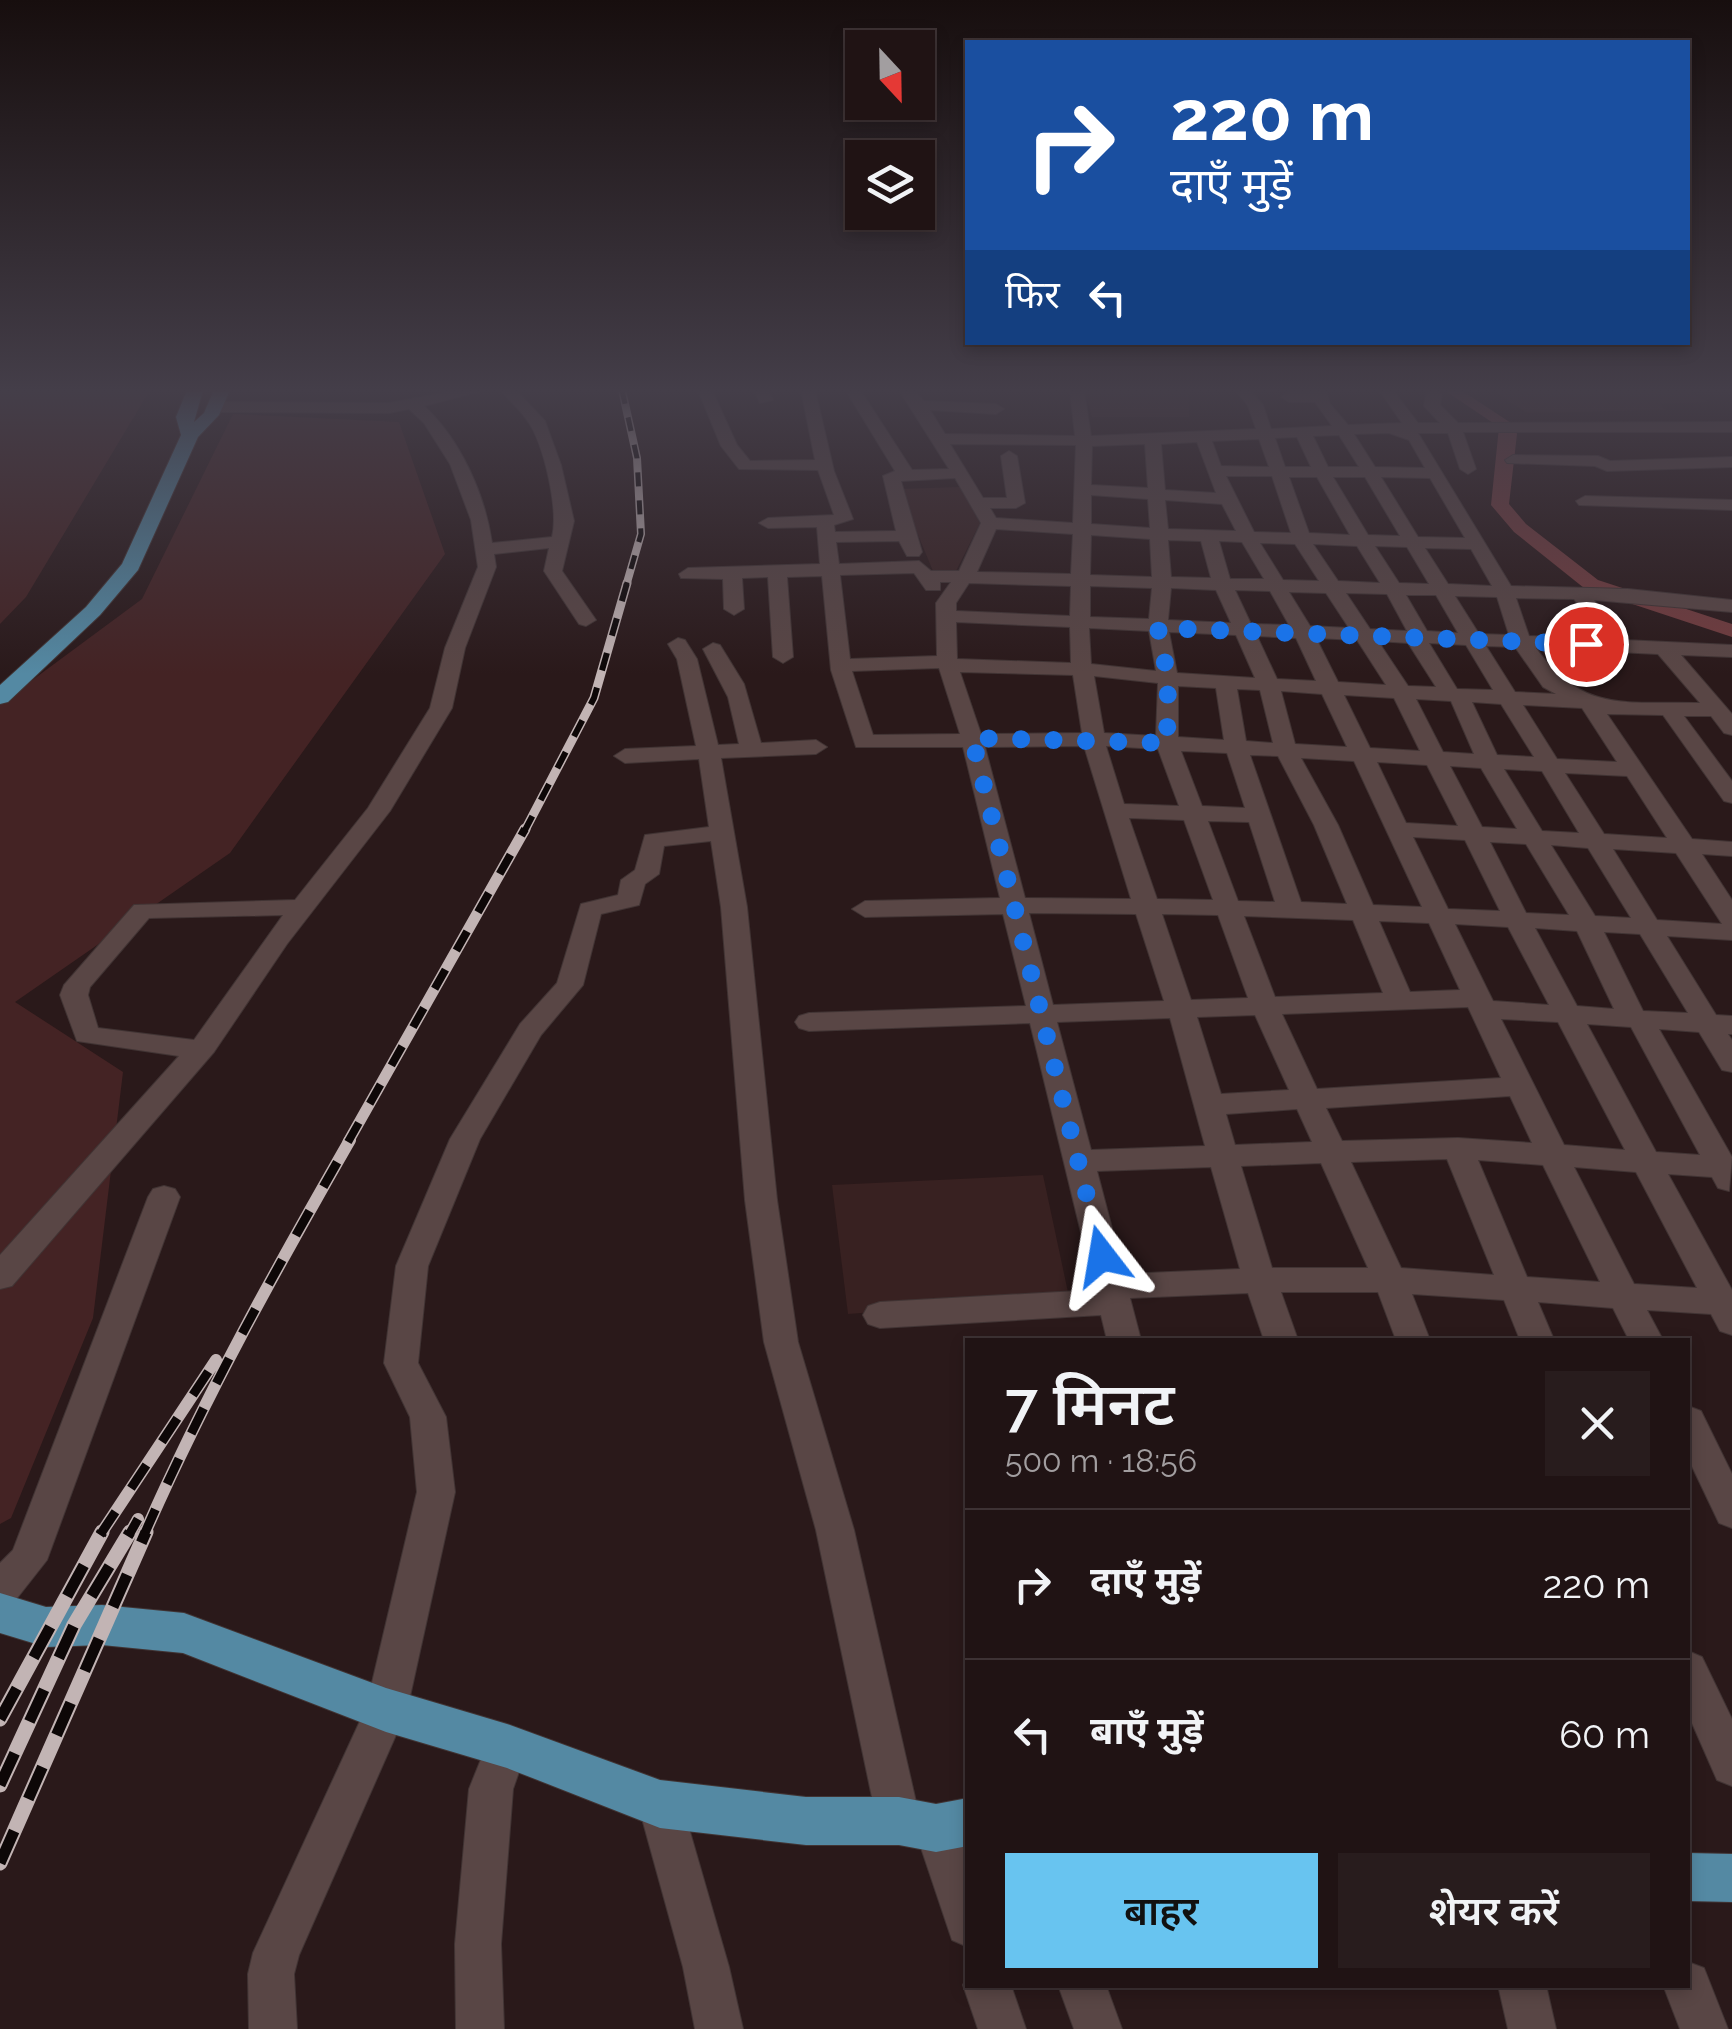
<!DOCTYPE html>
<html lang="hi">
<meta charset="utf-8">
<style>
body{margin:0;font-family:Raleway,"Noto Sans Devanagari",sans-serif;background:#281c1d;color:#f1f3f6;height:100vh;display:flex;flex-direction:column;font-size:38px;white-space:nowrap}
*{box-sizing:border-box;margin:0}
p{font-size:32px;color:#a29ea0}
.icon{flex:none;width:55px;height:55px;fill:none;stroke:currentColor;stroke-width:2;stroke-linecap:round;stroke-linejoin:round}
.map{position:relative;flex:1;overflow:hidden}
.panel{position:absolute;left:965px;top:1338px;width:725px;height:650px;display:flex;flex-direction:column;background:#201314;border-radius:0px;box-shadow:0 5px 15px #0003,0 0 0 2px #3d3234}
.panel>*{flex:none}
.top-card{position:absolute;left:965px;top:40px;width:725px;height:305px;border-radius:0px;box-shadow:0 5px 15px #0003,0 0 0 2px #3d3234;background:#1a4fa0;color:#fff;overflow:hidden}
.needle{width:65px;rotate:158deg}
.controls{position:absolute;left:845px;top:30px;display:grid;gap:20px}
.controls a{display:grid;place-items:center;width:90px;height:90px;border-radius:0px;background:#201314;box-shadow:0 5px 15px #0003,0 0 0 2px #3d3234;font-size:50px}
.pin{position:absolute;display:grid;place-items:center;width:85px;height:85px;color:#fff;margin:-42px;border:5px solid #fff;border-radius:50%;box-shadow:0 2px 10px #0007}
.me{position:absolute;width:110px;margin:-55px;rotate:346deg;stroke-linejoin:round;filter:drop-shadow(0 0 8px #0008)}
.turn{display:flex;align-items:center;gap:35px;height:210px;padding:0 40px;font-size:45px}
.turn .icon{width:130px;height:130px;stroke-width:2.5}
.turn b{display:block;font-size:70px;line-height:85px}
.then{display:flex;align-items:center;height:95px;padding:0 40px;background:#0003;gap:20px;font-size:38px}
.round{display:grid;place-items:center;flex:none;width:105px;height:105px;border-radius:0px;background:#281c1d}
.headline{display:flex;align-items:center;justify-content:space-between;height:170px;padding:0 40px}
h1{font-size:60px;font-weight:600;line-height:75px}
.cta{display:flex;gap:20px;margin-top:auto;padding:20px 40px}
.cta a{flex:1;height:115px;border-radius:0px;background:#68c4f0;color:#111;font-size:40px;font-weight:600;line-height:115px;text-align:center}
.cta a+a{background:#281c1d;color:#f1f3f6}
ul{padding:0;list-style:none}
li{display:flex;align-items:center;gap:30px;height:150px;padding:0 40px;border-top:2px solid #3d3234}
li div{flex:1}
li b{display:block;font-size:38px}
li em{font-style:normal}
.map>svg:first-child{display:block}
.built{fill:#382121}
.green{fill:#442324}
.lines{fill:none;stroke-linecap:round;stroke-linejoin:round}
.canal{fill:#723c3e;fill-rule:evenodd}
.minor-casing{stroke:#413434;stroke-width:2}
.major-casing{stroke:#413434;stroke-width:2}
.minor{fill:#594645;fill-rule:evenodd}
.major{fill:#5489a3;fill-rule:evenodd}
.rail-far4-casing{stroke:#c2b4b4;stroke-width:8}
.rail-far3-casing{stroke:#c2b4b4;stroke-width:9}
.rail-far2-casing{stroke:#c2b4b4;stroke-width:11}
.rail-far1-casing{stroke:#c2b4b4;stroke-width:12}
.rail-casing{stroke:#c2b4b4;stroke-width:15}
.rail-far4{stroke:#0d0707;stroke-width:5;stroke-dasharray:14;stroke-linecap:butt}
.rail-far3{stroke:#0d0707;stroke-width:6;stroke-dasharray:18;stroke-linecap:butt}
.rail-far2{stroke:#0d0707;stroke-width:8;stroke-dasharray:22;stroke-linecap:butt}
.rail-far1{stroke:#0d0707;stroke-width:9;stroke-dasharray:28;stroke-linecap:butt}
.rail{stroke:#0d0707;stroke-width:11;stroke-dasharray:35;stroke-linecap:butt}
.route{stroke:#1a73e8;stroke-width:18;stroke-dasharray:0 32.4}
</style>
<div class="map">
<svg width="1732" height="2029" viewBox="0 0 1732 2029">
<rect width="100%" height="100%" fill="#2a191a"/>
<!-- built -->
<path class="built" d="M1085,390H1189V417H1092Z
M1492,390H1686L1708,402L1660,404L1665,410L1527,413Z
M960,487L980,523L956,571H933L899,489Z
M1043,1175L1069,1297L848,1314L832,1185Z"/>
<!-- green -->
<path class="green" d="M0,390H150L26,597L0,624Z
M233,414L399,422L445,554L230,853L15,1002L123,1072L93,1318L11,1518L0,1524V704L142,599Z"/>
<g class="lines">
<!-- canal -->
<path class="canal" d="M1444,390H1461L1514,425L1517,434L1509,504L1526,524L1598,580L1732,624V637L1584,588L1514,532L1491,505L1499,427Z"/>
<!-- minor casing -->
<g class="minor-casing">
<path id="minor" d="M458,390H485L424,406C460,439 485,494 492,543L552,537C559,510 544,443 527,420C520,409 508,400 501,390H516L545,421L561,465L574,521L562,571L596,620L586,626L579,624L544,571L549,548L494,554L496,567L465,648L452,708L390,811L287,944L214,1052L12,1286L0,1289V1255L179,1056L77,1041L60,995L64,985L134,905L295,900L368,808L430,708L445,648L478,567L471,520L450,464L424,423L409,409L389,413L215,412L207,407L215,402L389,403ZM283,915L194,1040L98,1028L88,995L90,987L149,918Z
M698,390H712L737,445L750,461L815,460L801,390H815L834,471L853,519L834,525L835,532L896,531L883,476L895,471L848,394L856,390L861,391L912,470L949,469L899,390H914L924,401L996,404L1004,409L996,414L930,410L945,434L1075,436L1070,390H1084L1091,436L1256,429L1248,406L1236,390H1250L1263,405L1271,429L1332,426L1315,402H1289L1281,397L1289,392L1312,393V390H1326L1330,404L1348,425L1402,423L1379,390H1393L1418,423H1440L1424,406L1426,394L1434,390L1442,394L1440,405L1458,423L1732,422V432H1463L1476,469L1468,474L1460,469L1448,433H1418L1511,586L1628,589L1732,600V612L1594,600L1624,640L1732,645V657L1681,655L1732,714V735L1724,733L1711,716H1684L1732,781V803L1724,801L1663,715L1607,714L1692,839L1732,842V856L1702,854L1732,900V940L1667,936L1716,1015L1732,1016V1034H1728L1732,1040V1072L1722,1070L1699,1032L1659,1029L1732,1157L1729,1191L1718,1188L1712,1177L1668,1174L1732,1290V1335L1720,1331L1711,1314L1647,1310L1663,1340H1629L1613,1308L1538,1302L1554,1340H1520L1504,1300L1412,1294L1430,1340H1396L1378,1292H1281L1298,1340H1264L1248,1293L1130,1298L1141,1340H1107L1101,1315L880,1328L868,1324L863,1315L868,1306L880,1302L1095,1290L1030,1023L809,1031L799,1028L795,1022L799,1016L809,1013L1026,1006L1003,914L865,917L852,909L865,901L1000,898L963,747H856L831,670L822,576L787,577L793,657L783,663L773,657L768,577L742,578L744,609L734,615L724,609L723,579L681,578L679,574L688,568L820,564L817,527L768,528L759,523L768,518L834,515L818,470L739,469L721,446ZM1389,433L1409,440L1425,468L1375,467L1354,434ZM1339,435L1359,467H1328L1313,436ZM1297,437L1311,467H1285L1275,438ZM1259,439L1269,467L1221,466L1212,441ZM1197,442L1216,493L1165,490L1161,444ZM950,444L1076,445L1073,523L996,518L990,508H1016L1025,503L1017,456L1009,451L1001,456L1007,498H983ZM1145,444L1148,488L1091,485L1092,446ZM1226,476H1272L1291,533L1254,532ZM1289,477H1317L1350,535L1309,533ZM1333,477H1365L1400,536L1368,535ZM1381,477L1430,478L1465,538L1418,537ZM955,478L981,523L959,571H931L919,561L839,564L836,542L899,541L907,556H919L922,552L901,481ZM1091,495L1148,499L1150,528L1091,524ZM1165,500L1222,504L1236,531L1168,529ZM996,529L1073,534L1071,574L977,572ZM1091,535L1150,539L1152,577L1090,575ZM1168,540L1201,541L1211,578L1171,577ZM1219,541L1242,542L1264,579H1230ZM1260,543L1295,544L1319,581L1283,580ZM1313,544L1357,546L1380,583L1338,581ZM1375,546L1407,547L1429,584L1399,583ZM1425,548L1471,549L1492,586L1448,584ZM914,573L926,590H940V582H951L936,603L937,656L850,659L840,575ZM969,583L1071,586L1070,616L956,611V603ZM1090,586L1152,588L1149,619L1090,617ZM1171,588L1216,590L1231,623L1168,620ZM1235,590L1270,591L1289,625L1251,624ZM1289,592L1326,593L1349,628L1310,626ZM1346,593L1387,594L1407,631L1370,629ZM1406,595H1436L1458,633L1427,631ZM1455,596L1497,597L1509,635L1479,634ZM1516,598L1574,599L1603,639L1529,636ZM956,622L1070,627L1071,663L957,659ZM1089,628L1149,631L1156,671L1091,664ZM1169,632L1236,635L1255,678L1177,673ZM1257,636L1296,638L1316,681L1277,679ZM1316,638L1357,640L1386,685L1338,682ZM1378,641L1408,643L1436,687L1408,686ZM1429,643L1466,645L1493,690L1457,689ZM1486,646L1515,647L1543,687L1556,694L1515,692ZM1536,648L1658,654L1700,703C1627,701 1583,714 1536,648ZM939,668L960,734L873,735L852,671ZM960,672L1073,675L1082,733L981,734ZM1094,676L1158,683L1156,736L1104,733ZM1178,686L1216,688L1224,740L1178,737ZM1237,689L1260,690L1273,743L1246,741ZM1281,691L1322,694L1347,747L1295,744ZM1344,695L1394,698L1420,751L1370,748ZM1416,699L1451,701L1474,754L1443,752ZM1472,702L1501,704L1534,757L1497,755ZM1523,705L1582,708L1617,762L1557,759ZM1084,746L1131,899L1025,898L985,747ZM1106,746L1158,749L1179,806L1124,804ZM1181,751L1227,753L1245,808L1202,806ZM1250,755L1278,756L1314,825L1347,904L1301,902ZM1301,758L1354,761L1422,907L1373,905L1338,825ZM1377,762L1427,765L1458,826L1406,823ZM1450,766L1481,768L1517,829L1482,827ZM1504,769L1542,771L1579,833L1542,831ZM1565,773L1627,776L1667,838L1604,834ZM1129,818L1184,820L1213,900L1157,899ZM1208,821L1249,822L1275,902L1238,901ZM1413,837L1465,840L1500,911L1448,909ZM1490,842L1526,844L1569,915L1526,913ZM1551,845L1588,848L1631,918L1595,916ZM1613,849L1676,853L1722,924L1657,920ZM1029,913L1136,914L1164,1001L1053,1005ZM1162,914L1218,915L1248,998L1191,1000ZM1244,916L1353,920L1383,993L1275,997ZM1379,921L1429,923L1460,990L1410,992ZM1455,924L1508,927L1549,1005L1493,1001ZM1535,928L1577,931L1614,1009L1577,1006ZM1604,932L1640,934L1688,1013L1643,1011ZM1468,1007L1501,1078L1317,1089L1282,1014ZM1255,1015L1289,1090L1221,1094L1197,1017ZM1170,1018L1205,1146L1091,1150L1057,1022ZM1501,1019L1558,1022L1625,1150L1564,1145ZM1587,1024L1631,1027L1700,1155L1656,1152ZM1510,1096L1532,1143L1458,1138L1342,1141L1326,1108ZM1297,1109L1312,1142L1235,1145L1226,1114ZM1447,1159L1494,1275L1401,1268L1351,1162ZM1478,1160L1543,1165L1600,1282L1527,1277ZM1321,1163L1368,1268H1272L1241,1166ZM1211,1167L1240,1269L1124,1274L1097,1171ZM1574,1167L1636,1172L1697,1288L1634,1284Z
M754,390H768L773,400L760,403Z
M1513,455L1598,456L1610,461L1732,457V467L1607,471L1595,466L1507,463L1505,460Z
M1585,496L1732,500V510L1579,505L1576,501Z
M678,638L685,640L697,659L718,745L739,744L728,697L703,649L713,643L720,645L744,684L761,743L816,740L827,747L816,754L721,758L747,907L777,1200L798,1342L854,1530L919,1815L936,1806L952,1812L968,1856V1947L952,1940L916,1833L899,1843L884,1836L877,1821L816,1530L764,1342L745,1200L721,907L711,841L664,846L659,874L645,884L639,905L601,914L583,985L541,1035L480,1139L428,1266L418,1363L446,1417L455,1492L407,1710L299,1955L294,1974L297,2029H249L248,1974L253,1953L366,1708L417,1492L410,1417L384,1363L396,1266L450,1139L520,1024L557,983L581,904L618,895L621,880L635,870L645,835L709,827L699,759L625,763L614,756L625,749L696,746L677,659L668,644Z
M164,1186L175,1189L180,1197L47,1560L14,1602L0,1607V1563L13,1550L148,1197L153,1189Z
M1688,1406L1701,1411L1732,1474V1528L1719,1523L1688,1458Z
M1688,1651L1702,1657L1732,1719V1786L1717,1780L1688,1714Z
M507,1726L522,1732L528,1746L513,1789L501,1944L504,2029H456L455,1944L469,1789L492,1732Z
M660,1782L675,1789L682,1804L729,1967L743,2029H695L683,1967L638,1804L645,1789Z
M1688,1962L1704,1968L1728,2029H1680L1663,1985H1688Z
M968,1975V1985H1011L1026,2029H978L963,1985Z
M1058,1985H1106L1122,2029H1074Z
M1498,1985H1546L1556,2029H1508Z"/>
</g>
<!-- major casing -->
<g class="major-casing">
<path id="major" d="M187,390H203L194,422L204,413L214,390H230L219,415L198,437L138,570L100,615L8,702L0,704V685L86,607L122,564L181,435L176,417Z
M0,1593L46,1607L102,1605L184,1613L386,1688L507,1724L660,1780L806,1797H899L936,1804L968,1798V1846L936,1852L899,1845H806L660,1828L507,1768L386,1732L183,1653L102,1645L46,1647L0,1633Z
M1688,1853L1732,1854V1902L1688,1901Z"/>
</g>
<!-- minor -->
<use href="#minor" class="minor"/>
<!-- major -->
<use href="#major" class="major"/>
<!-- rail-far4 casing -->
<g class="rail-far4-casing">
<path id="rail-far4" d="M622,390L637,458L641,534L626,586"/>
</g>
<!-- rail-far3 casing -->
<g class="rail-far3-casing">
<path id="rail-far3" d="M524,832L594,698L627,583"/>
</g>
<!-- rail-far2 casing -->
<g class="rail-far2-casing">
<path id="rail-far2" d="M348,1142L525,829"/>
</g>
<!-- rail-far1 casing -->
<g class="rail-far1-casing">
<path id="rail-far1" d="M100,1535L216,1360
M129,1535L138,1519
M144,1535C204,1398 276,1269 350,1140"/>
</g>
<!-- rail casing -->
<g class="rail-casing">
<path id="rail" d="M0,1719L102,1532
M0,1785L74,1625L130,1532
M0,1863L146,1532"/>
</g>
<!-- rail-far4 -->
<use href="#rail-far4" class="rail-far4"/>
<!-- rail-far3 -->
<use href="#rail-far3" class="rail-far3"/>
<!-- rail-far2 -->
<use href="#rail-far2" class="rail-far2"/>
<!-- rail-far1 -->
<use href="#rail-far1" class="rail-far1"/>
<!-- rail -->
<use href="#rail" class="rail"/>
</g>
<!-- sky -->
<linearGradient id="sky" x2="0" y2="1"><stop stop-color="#170e0e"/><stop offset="0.58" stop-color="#443e49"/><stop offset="1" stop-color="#443e49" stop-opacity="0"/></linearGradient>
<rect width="1732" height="674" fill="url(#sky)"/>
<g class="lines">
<!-- route -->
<path class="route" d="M1102,1256L972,738L1167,743L1168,678L1158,628L1586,644"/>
</g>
</svg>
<div class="controls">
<a><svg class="needle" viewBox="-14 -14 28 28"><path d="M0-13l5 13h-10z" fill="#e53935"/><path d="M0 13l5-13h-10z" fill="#a29ea0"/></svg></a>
<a><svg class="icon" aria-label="layers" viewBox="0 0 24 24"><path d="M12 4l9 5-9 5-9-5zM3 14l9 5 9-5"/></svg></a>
</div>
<div class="pin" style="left:1586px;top:644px;background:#d93025"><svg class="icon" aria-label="arrive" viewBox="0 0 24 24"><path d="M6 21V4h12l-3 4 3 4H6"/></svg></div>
<svg class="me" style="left:1102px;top:1256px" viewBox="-20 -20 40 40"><path d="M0-17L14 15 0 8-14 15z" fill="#1a73e8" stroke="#fff" stroke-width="4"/></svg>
<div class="top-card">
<div class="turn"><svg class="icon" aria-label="right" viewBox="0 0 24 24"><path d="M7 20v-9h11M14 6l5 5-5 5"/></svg><div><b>220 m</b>दाएँ मुड़ें</div></div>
<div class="then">फिर<svg class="icon" aria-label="left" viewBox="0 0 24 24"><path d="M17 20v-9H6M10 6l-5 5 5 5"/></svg></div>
</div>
<section class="panel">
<div class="headline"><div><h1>7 मिनट</h1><p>500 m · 18:56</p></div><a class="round"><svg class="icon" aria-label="close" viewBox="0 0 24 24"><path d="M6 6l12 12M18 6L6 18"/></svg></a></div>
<ul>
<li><svg class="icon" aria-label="right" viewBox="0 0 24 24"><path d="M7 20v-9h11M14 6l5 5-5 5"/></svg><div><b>दाएँ मुड़ें</b></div><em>220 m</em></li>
<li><svg class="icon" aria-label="left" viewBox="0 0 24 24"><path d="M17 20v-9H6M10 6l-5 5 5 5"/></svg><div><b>बाएँ मुड़ें</b></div><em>60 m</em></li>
</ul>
<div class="cta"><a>बाहर</a><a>शेयर करें</a></div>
</section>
</div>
